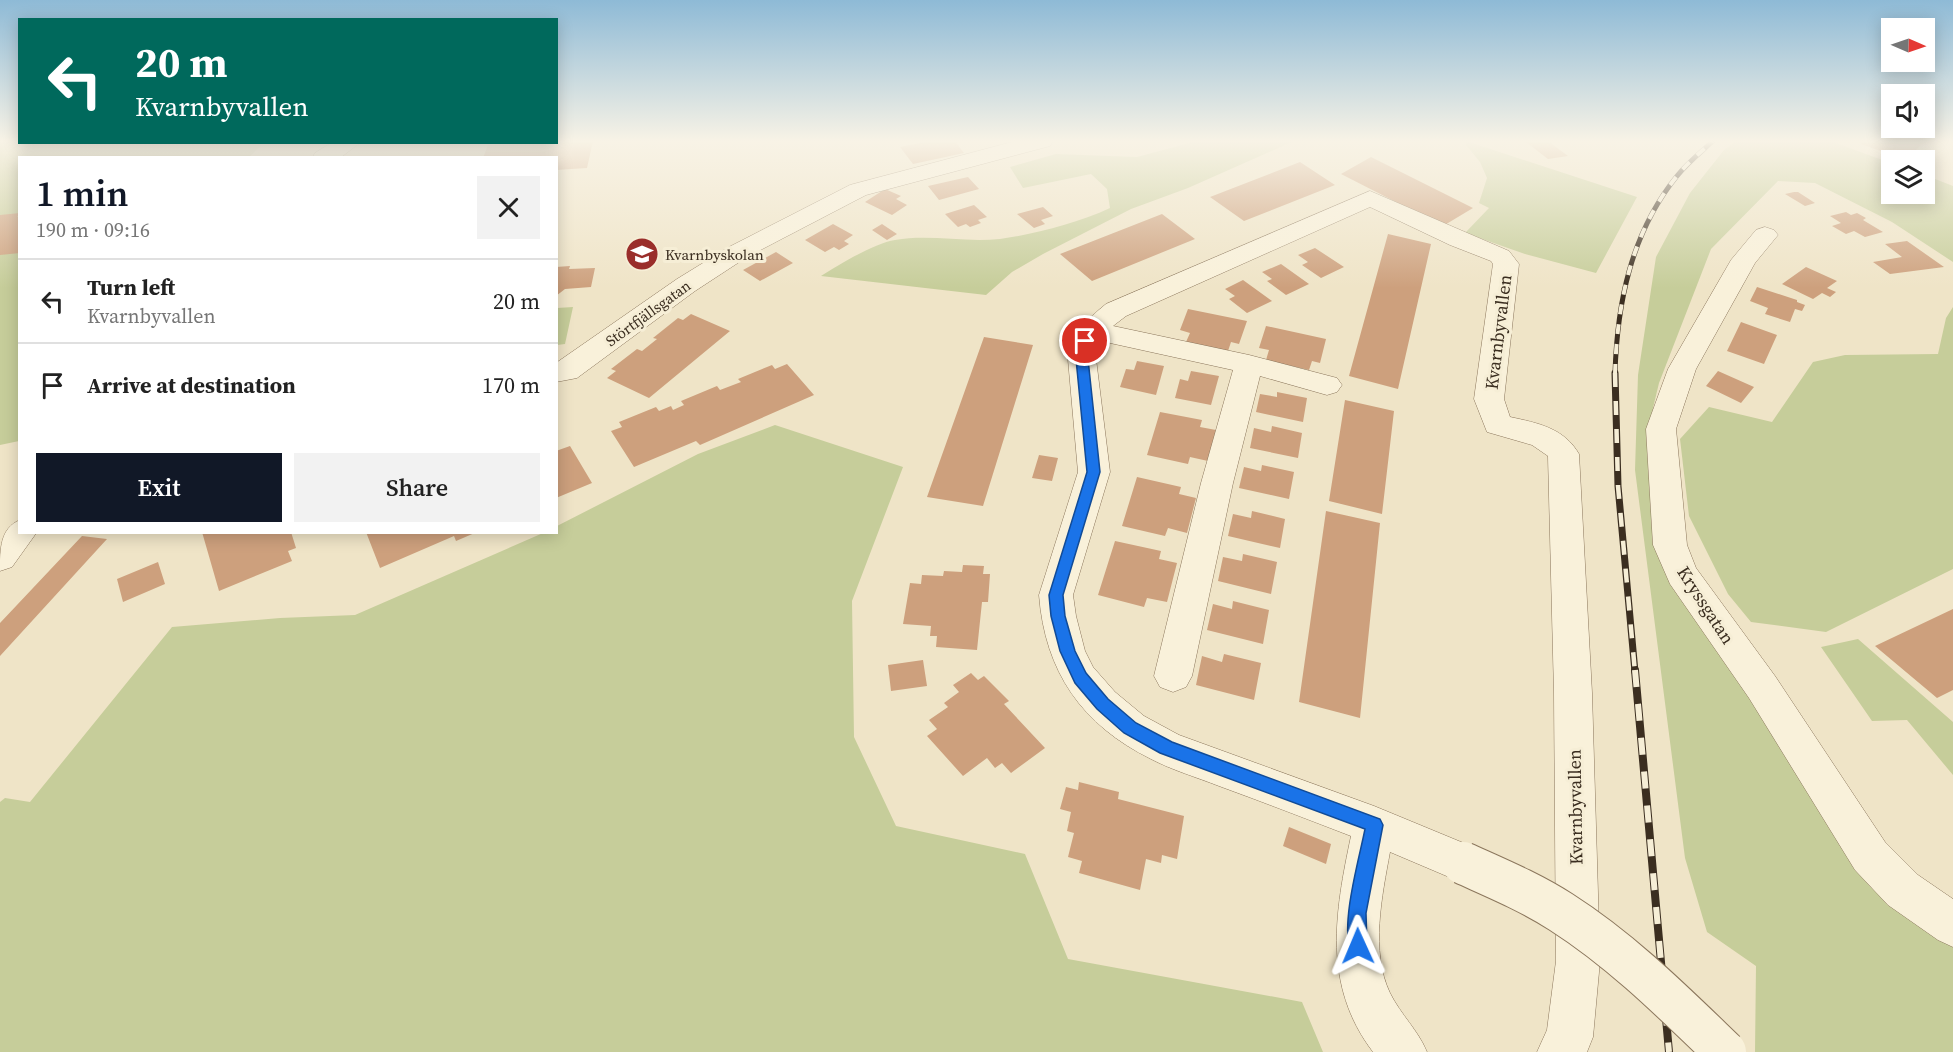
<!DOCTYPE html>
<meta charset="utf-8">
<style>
body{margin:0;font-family:"Source Serif 4",serif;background:#f2f2f2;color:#222;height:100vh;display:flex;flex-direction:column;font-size:22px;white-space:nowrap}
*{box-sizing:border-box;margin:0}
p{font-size:20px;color:#767676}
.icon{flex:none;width:33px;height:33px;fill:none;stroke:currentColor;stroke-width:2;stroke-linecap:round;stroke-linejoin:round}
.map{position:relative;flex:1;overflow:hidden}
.drawer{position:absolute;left:18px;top:156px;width:540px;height:378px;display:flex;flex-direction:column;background:#fff;border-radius:0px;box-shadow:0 3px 15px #0003}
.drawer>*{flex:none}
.banner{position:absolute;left:18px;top:18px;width:540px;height:126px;border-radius:0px;box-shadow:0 3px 15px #0003;background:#00695c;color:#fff;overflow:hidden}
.needle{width:39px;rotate:92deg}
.fabs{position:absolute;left:1881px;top:18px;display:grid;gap:12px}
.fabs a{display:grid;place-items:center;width:54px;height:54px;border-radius:0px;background:#fff;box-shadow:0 3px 15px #0003;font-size:30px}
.pin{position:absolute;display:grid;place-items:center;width:51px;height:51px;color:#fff;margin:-26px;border:3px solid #fff;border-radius:50%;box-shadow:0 2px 6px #0007}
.me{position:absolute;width:66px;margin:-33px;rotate:359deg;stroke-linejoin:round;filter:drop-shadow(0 0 4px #0008)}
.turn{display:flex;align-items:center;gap:21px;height:126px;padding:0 18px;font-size:27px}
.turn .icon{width:78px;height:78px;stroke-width:2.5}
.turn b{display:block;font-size:42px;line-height:51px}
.round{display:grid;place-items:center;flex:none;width:63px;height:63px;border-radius:0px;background:#f2f2f2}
.summary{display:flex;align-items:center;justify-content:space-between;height:102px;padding:0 18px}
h1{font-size:36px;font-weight:600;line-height:45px;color:#111827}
.action{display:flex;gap:12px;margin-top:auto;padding:12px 18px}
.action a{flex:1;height:69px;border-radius:0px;background:#111827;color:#fff;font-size:24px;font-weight:600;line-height:69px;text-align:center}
.action a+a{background:#f2f2f2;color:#222}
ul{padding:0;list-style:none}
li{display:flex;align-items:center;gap:18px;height:84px;padding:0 18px;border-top:2px solid #e0e0e0}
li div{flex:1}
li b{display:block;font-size:22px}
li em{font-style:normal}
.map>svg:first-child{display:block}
.green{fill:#c6cd9a}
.building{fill:#cda07d}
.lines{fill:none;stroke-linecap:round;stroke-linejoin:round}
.minor-casing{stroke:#8b765c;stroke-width:1}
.minor{fill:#f9f1da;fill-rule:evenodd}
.rail-far2-casing{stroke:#3b2e20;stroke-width:5}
.rail-far1-casing{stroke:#3b2e20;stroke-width:7}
.rail-casing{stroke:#3b2e20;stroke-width:8}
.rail-far2{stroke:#f6eed6;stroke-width:4;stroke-dasharray:10;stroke-linecap:butt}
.rail-far1{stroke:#f6eed6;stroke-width:4.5;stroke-dasharray:14;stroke-linecap:butt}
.rail{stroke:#f6eed6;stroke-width:6;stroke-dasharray:17;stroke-linecap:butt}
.minor-bridge-casing{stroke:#8b765c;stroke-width:44;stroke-linecap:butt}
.minor-bridge{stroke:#f9f1da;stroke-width:42}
.route{fill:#1a73e8;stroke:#114b97;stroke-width:1.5}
.labels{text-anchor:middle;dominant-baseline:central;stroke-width:6;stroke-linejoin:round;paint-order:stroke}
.far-poi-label{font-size:15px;fill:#3b2e20;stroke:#f6eed6;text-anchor:start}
.far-street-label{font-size:15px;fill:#3b2e20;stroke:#f6eed6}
.street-label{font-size:18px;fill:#3b2e20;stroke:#f6eed6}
</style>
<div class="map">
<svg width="1953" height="1052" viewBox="0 0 1953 1052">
<rect width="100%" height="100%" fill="#efe4c7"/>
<!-- green -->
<path class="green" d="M0,141L264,143L249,157L20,158L19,441L0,445Z
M1197,141H1294L1188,188L1131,209L1043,254L1012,272L986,295L821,276C838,265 875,243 895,240C930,234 965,243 1000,239C1035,234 1078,223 1110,208L1107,189L1091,174L1023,188L1010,167L1056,154L1137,157Z
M1466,141L1637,197L1596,273L1525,254L1465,233L1489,208L1479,203L1487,178L1480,162L1466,145Z
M1736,141H1830L1891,163L1892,194H1924L1925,175L1953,186V262L1892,222L1815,183L1778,181L1711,249L1659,383L1653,408L1658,542L1953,939V1052H1755L1756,966L1707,932L1685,858L1635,470L1638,375L1656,257L1690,193L1724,150Z
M573,307L565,344L557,345V308Z
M1953,307V569L1826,632L1751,622L1728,594L1689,516L1680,439L1709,407L1772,422L1813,362L1845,355L1938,354L1946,318Z
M775,425L903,467L852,601L854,737L896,826L1025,854L1068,959L1302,1002L1323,1052H0V802L5,798L30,802L172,627L280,618L355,615L543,533L556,532L557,526L698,454Z
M1858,639L1953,722V775L1907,720L1872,721L1821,647Z"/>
<!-- building -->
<path class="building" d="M593,141L587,168L556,170V158H483L488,145Z
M930,141H955L964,153L913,164L900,147Z
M1548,141L1568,156L1548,159L1526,142Z
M1865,141H1925L1906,160L1861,144Z
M1371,157L1473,208L1443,226L1341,174Z
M1300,162L1335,185L1244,221L1210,197Z
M968,177L979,189L939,200L928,186Z
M885,189L901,196L896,199L907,205L892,215L865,202Z
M1794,192H1798L1815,203L1805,206L1785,194Z
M974,205L987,217L978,220L981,223L970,227L966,224L958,227L945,214Z
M1043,207L1053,216L1041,220L1045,224L1034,228L1017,214Z
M1846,212L1851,215L1857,213L1866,218L1863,220L1883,232L1865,237L1854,231L1846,234L1832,226L1841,223L1830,216Z
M20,213L17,217L20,216V253L0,255V215Z
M1162,214L1195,239L1092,281L1060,254Z
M833,224L853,235L844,241L849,244L839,250L834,247L825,252L805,240Z
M882,224L897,234L887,240L872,230Z
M1388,234L1431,244L1398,389L1349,376Z
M1907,241L1944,267L1890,274L1873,262L1902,257L1885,244Z
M1315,248L1344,267L1321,278L1302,265L1308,262L1298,255Z
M776,252L793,263L760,281L743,270Z
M1281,264L1309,284L1286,295L1267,281L1272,279L1262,272Z
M570,266L569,269L595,268L591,287L565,289L556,296V267Z
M1806,267L1837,281L1827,288L1836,292L1830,297L1822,293L1813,299L1782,284Z
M1243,280L1272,301L1247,313L1229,299L1235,296L1225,289Z
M1757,287L1797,300V302L1805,305L1802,311L1795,309L1790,322L1765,314L1768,308L1750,301Z
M1188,309L1247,321L1239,344L1231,342L1228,351L1186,342L1190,333L1180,330Z
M691,314L730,331L649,398L607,378L616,371L611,369L637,349L642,351L657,339L653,338L678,318L683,320Z
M1741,322L1777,335L1764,364L1727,351Z
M1266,326L1326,339L1320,363L1312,361L1309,370L1266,360L1269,350L1259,348Z
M984,337L1033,345L983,506L927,497Z
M1137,361L1164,366L1156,395L1120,387L1126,369L1134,370Z
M787,364L814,395L700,445L696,441L634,467L611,431L622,427L619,422L656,407L659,411L671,406L673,410L684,405L681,401L717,386L720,390L741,382L738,379L772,365L775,369Z
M1191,371L1219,376L1211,405L1175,398L1180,379L1188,381Z
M1718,371L1754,387L1741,403L1706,386Z
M1277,392L1307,398L1303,422L1256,412L1260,394L1277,397Z
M1345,400L1394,411L1382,514L1329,501Z
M1160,412L1202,420L1200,427L1216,430L1208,461L1190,457L1188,464L1147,455Z
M1272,426L1302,433L1298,458L1250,448L1254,428L1271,432Z
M570,446L592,483L556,498V451Z
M1039,455L1058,458L1052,481L1032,478Z
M1262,465L1294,472L1289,499L1239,488L1244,467L1261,471Z
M1137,477L1181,487L1179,494L1196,498L1187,533L1168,528L1165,536L1122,526Z
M1252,511L1285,519L1280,548L1228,536L1233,514L1251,518Z
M1326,511L1380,523L1360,718L1299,702Z
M202,532H291L296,548L288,551L292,561L219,591Z
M366,532H477L456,541L454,536L380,568Z
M82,536L107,539L0,656V623Z
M1115,541L1161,551L1159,559L1177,563L1167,602L1147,598L1144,607L1098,595Z
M1243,554L1277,562L1271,594L1218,581L1223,557L1242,561Z
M158,562L165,584L123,602L117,579Z
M963,565L984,566L983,574H990L988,602H982L977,650L936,647L937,636H930L931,626L903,624L910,583L921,584L922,575L943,576L944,571L962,572Z
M1233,601L1269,610L1263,644L1207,630L1213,604L1232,609Z
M1953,609V690L1937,698L1875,646Z
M1224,654L1261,663L1254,700L1196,685L1202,656L1222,662Z
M923,660L927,686L891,691L888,665Z
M971,673L978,680L984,676L1009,701L1004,704L1045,748L1011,773L1002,763L995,768L987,758L963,776L927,736L937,729L929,720L948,707L944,703L959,692L953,685Z
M1079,782L1119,792L1118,799L1184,816L1177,859L1162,855L1161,863L1146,859L1140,890L1079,873L1082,861L1068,857L1074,833L1067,831L1071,812L1060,809L1066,787L1078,790Z
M1289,827L1331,844L1326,864L1283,846Z"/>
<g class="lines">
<!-- minor casing -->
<g class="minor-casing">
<path id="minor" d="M1016,141H1053L1050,146L866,195L747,257L695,291L577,378L556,382V363L677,279L729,247L850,185Z
M333,142H361L340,158H312L315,153Z
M1370,191L1509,251L1519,264L1504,399L1510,417C1538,423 1564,428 1579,454L1592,693L1600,961L1593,1037L1587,1052H1537L1547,1030L1556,961L1554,693L1548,456L1532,445L1487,432L1474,399L1493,264L1491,261L1450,245L1370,207L1126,316L1113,326L1249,355L1337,378L1342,385L1337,392L1327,395L1260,376L1233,483L1192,676L1186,687L1173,692L1160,687L1154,676L1201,483L1233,370L1101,341L1096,359L1110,472L1073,595L1076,616L1085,651L1093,667L1115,692L1144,716L1179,735L1374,806L1478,849L1484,863L1478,877L1463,883L1390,852C1382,896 1370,951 1390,993C1401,1015 1418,1030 1427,1052H1373C1322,985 1335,912 1351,836C1307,819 1263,802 1219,786C1196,777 1172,770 1151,759C1082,725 1045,672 1039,595L1078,472L1068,359C1074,333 1086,320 1106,304Z
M1765,227L1774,230L1778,235L1755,263L1696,369L1676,429L1687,545L1696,568L1775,676L1885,842L1918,875L1953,899V947L1938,940L1888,905L1855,870L1749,698L1670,584L1653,545L1646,429L1668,369L1731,260L1756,230Z
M20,520V532H37L12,567L0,571C0,549 0,528 20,520Z"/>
</g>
<!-- minor -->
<use href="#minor" class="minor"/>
<!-- rail-far2 casing -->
<g class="rail-far2-casing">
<path id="rail-far2" d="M1615,374C1617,303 1631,233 1677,176C1687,163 1701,152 1713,141"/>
</g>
<!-- rail-far1 casing -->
<g class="rail-far1-casing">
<path id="rail-far1" d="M1615,373L1618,486L1635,672"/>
</g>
<!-- rail casing -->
<g class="rail-casing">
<path id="rail" d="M1635,670L1669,1052"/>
</g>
<!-- rail-far2 -->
<use href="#rail-far2" class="rail-far2"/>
<!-- rail-far1 -->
<use href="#rail-far1" class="rail-far1"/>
<!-- rail -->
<use href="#rail" class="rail"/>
<!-- minor-bridge casing -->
<g class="minor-bridge-casing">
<path id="minor-bridge" d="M1463,863C1496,878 1530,892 1561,912C1622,951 1673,1002 1725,1052"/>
</g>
<!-- minor-bridge -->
<use href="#minor-bridge" class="minor-bridge"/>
</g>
<!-- sky -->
<linearGradient id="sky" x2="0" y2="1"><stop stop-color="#8ebad6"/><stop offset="0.49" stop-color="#f8f3e6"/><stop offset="1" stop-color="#f8f3e6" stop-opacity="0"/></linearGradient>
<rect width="1953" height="288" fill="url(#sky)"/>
<!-- route -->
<path class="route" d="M1085,338L1091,341L1088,359L1100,472L1063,595L1065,616L1075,651L1086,673L1108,699L1136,723L1172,742L1380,819L1383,825L1366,913L1367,946L1364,953L1358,955L1351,953C1340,924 1359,860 1365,829L1160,753L1124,733L1097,709L1075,683L1060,651L1051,616L1049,595L1087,472L1076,359L1079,341Z"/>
<!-- icons -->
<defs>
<g id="school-disc" transform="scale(1.725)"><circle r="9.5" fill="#9a2e2b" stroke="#f6eed6"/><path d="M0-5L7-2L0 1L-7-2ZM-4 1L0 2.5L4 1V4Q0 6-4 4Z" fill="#fff"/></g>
</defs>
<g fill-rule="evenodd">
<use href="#school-disc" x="642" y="254"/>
</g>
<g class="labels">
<!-- far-poi labels -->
<g class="far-poi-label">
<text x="665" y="254">Kvarnbyskolan</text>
</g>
<!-- far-street labels -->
<g class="far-street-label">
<text transform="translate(648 313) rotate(-36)">Störtfjällsgatan</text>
</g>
<!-- street labels -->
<g class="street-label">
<text transform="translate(1498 332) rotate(-83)">Kvarnbyvallen</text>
<text transform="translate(1706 605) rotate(57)">Kryssgatan</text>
<text transform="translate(1575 807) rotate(-91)">Kvarnbyvallen</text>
</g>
</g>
</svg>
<div class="fabs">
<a><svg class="needle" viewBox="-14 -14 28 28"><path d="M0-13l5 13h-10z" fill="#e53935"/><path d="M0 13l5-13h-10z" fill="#767676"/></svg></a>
<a><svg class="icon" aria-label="sound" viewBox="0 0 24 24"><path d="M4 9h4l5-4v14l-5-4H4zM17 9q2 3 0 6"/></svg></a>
<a><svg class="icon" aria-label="layers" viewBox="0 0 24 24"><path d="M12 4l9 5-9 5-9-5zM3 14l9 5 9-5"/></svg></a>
</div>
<div class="pin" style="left:1085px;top:341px;background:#d93025"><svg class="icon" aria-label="arrive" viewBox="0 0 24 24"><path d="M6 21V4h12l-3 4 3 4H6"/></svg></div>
<svg class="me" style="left:1358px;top:946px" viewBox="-20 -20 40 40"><path d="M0-17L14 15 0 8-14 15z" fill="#1a73e8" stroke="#fff" stroke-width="4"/></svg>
<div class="banner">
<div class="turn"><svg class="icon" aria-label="left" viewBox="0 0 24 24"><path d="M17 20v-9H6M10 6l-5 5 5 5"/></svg><div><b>20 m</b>Kvarnbyvallen</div></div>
</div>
<section class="drawer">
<div class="summary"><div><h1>1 min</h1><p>190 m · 09:16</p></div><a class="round"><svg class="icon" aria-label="close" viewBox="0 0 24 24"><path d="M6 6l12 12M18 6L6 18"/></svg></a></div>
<ul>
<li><svg class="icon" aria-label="left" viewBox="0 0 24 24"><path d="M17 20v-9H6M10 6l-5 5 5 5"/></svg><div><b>Turn left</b><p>Kvarnbyvallen</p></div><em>20 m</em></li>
<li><svg class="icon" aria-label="arrive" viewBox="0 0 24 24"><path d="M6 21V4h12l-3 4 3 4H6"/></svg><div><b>Arrive at destination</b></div><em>170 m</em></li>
</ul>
<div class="action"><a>Exit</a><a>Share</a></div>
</section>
</div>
